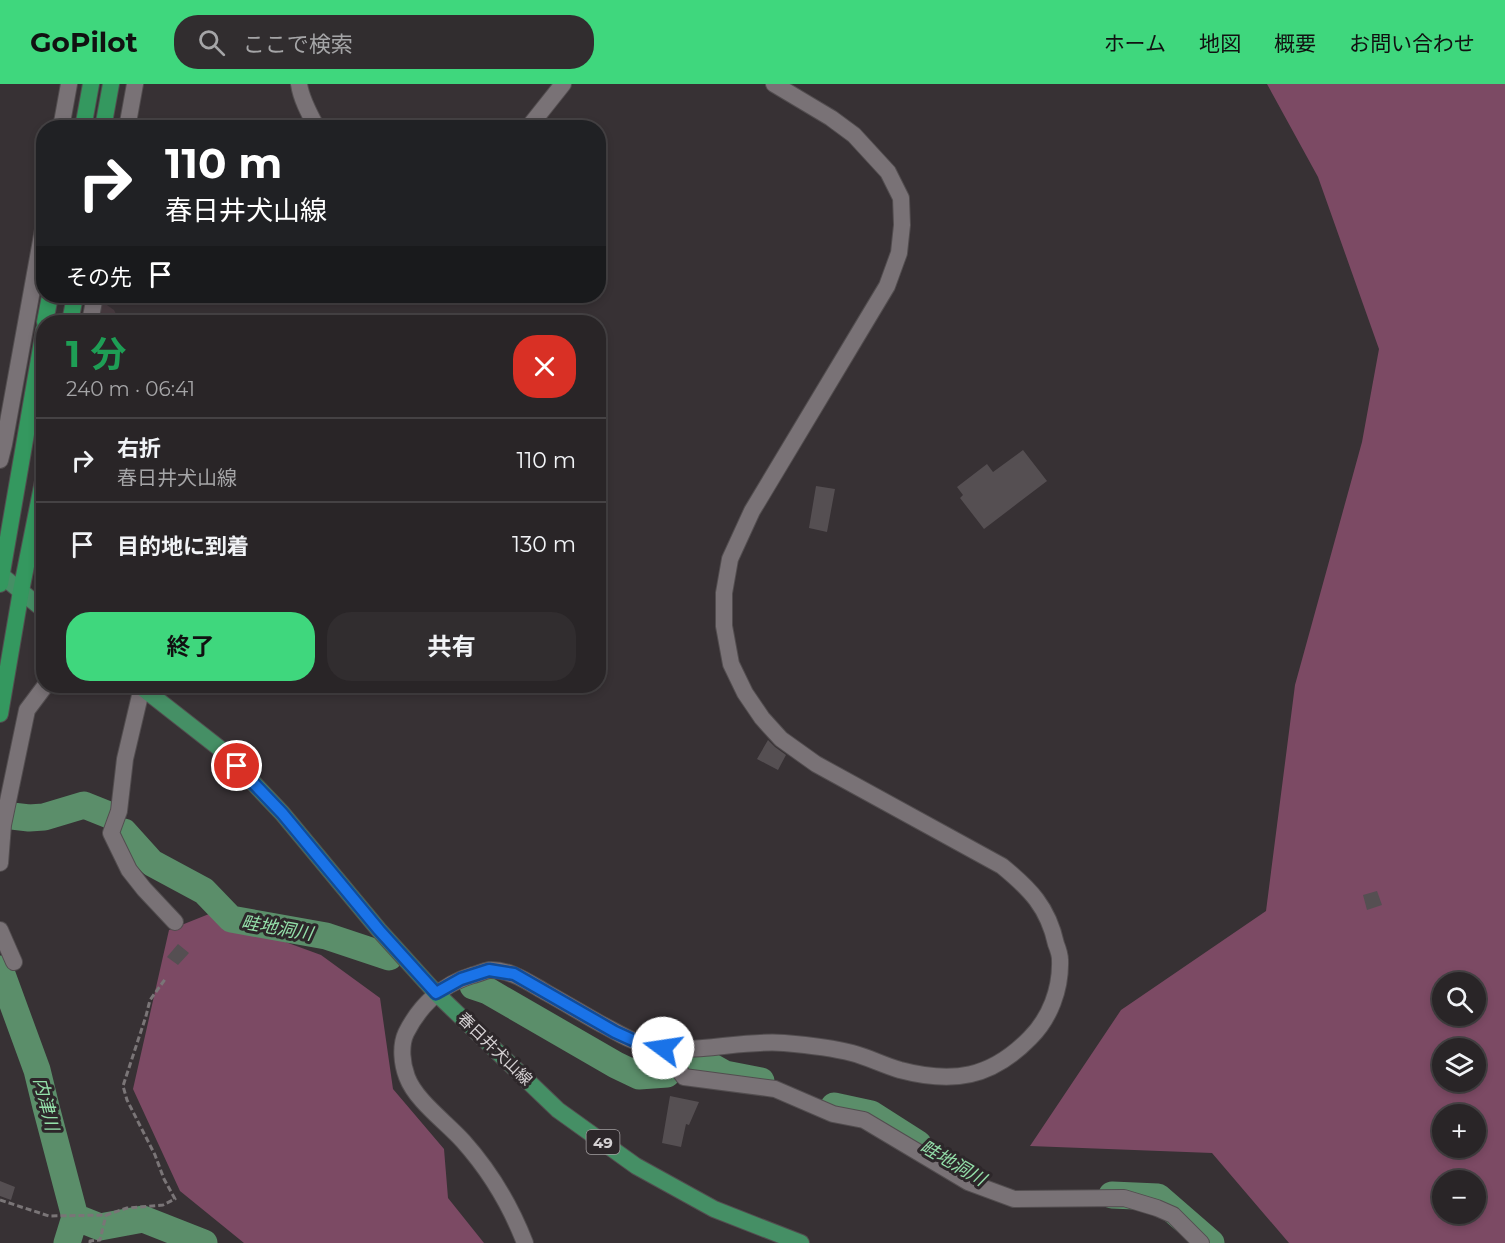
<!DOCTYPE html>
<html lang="ja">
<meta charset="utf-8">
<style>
body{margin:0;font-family:Montserrat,"Noto Sans JP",sans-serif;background:#312d2f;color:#f1f3f6;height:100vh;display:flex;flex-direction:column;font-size:22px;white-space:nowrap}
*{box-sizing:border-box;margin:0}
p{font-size:20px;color:#a5a5a7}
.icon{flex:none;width:33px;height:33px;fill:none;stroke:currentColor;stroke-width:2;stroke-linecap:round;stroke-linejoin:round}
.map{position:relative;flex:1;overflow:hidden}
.drawer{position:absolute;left:36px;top:231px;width:570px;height:378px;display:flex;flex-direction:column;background:#292527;border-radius:24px;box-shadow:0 3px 9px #0003,0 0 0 2px #454244}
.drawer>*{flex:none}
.top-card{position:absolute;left:36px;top:36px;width:570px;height:183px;border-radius:24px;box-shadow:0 3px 9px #0003,0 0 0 2px #454244;background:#202124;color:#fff;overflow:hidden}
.tools{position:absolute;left:1432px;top:888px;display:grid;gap:12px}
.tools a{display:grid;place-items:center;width:54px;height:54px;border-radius:50%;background:#292527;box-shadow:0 3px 9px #0003,0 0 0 2px #454244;font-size:30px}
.pin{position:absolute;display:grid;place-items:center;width:51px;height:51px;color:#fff;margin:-26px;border:3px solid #fff;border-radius:50%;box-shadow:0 2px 6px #0007}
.me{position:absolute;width:66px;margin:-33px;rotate:284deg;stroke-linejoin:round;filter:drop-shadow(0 0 4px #0008)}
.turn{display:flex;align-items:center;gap:21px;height:126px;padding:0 30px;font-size:27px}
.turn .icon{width:78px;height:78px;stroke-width:2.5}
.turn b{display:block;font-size:42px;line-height:51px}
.then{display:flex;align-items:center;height:57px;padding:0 30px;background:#0003;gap:12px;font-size:22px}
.round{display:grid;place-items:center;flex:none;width:63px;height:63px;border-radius:24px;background:#312d2f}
.summary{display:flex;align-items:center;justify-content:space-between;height:102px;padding:0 30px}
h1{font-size:36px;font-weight:700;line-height:45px;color:#1e9e55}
.button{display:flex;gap:12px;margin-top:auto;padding:12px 30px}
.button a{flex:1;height:69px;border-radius:24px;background:#3fd77d;color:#111;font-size:24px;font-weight:700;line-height:69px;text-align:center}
.button a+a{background:#312d2f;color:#f1f3f6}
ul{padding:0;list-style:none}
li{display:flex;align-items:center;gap:18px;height:84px;padding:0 30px;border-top:2px solid #454244}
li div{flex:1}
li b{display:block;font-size:22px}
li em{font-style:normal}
header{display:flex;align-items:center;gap:36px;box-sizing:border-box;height:84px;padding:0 30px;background:#3fd77d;color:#111}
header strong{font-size:28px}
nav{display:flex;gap:33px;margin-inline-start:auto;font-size:21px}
.search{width:420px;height:54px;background:#312d2f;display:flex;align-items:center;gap:15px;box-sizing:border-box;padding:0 21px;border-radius:24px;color:#a5a5a7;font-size:22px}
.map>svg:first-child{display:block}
.built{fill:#473b40}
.forest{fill:#7c4a64;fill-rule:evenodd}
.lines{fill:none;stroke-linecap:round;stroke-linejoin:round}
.river{stroke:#5b8e6a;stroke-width:27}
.building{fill:#554f52}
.minor-casing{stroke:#524d4f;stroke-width:18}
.tertiary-casing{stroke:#524d4f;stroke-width:18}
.primary-casing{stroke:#524d4f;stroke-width:18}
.trunk-casing{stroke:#524d4f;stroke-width:18}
.path{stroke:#7a7577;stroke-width:3;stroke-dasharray:6 3;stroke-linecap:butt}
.minor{stroke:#797276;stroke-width:16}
.tertiary{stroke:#797276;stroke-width:16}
.primary{stroke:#458f65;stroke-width:16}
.trunk{stroke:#34985f;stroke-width:16}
.route-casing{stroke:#114b97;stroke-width:15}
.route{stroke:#1a73e8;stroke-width:10}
.labels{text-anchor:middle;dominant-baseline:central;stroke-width:6;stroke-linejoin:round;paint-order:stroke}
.shield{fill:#2d272a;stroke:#a39ea0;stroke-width:1.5}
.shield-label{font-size:15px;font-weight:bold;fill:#d5d1d3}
.street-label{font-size:16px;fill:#d5d1d3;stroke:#2d272a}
.water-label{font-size:18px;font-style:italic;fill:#94e0aa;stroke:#2d272a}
</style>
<header>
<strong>GoPilot</strong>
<div class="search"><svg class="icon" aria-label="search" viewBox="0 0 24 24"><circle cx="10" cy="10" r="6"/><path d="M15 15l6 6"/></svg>ここで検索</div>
<nav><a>ホーム</a><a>地図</a><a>概要</a><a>お問い合わせ</a></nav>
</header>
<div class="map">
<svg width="1505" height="1159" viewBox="0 0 1505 1159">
<rect width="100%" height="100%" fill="#373134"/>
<!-- built -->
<path class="built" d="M97,214L114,226L120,238H93Z"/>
<!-- forest -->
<path class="forest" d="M1267,0H1505V1159H1289L1212,1069L1030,1062L1121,926L1266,827L1295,601L1362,358L1379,265L1318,93ZM1443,898H1476V932H1443ZM1443,964H1476V998H1443ZM1443,1030H1476V1064H1443ZM1443,1096H1476V1130H1443Z
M209,830L321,871L380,914L393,1005L444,1065L448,1114L484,1159H244L180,1107L133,1005L169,846Z"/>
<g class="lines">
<!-- river -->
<path class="river" d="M12,732L29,734L44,733L84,721L109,731
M124,748L152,779L204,807L231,835L326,852L389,873
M0,885L37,986L46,1023L75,1133L67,1159
M473,902L488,907L616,981L639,992L667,990
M693,985L709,981L725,990L761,997
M834,1022L871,1030L918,1060
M1112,1111L1158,1113L1211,1159
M75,1133L100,1143L143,1135L204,1159"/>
</g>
<!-- building -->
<path class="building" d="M1023,366L1047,397L984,445L960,414L963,411L957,403L987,380L993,388Z
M816,402L835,405L827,448L809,444Z
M768,656L775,663L786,671L778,686L757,675Z
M1377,807L1382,821L1367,826L1363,811Z
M178,860L189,869L178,881L167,873Z
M670,1012L699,1018L689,1041L686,1040L681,1063L662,1059Z
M0,1097L15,1103L11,1116L0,1112Z"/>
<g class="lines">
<!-- minor casing -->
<g class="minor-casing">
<path id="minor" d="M61,44L69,0
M127,44L135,0
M90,238L95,212
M0,376L4,360L44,140
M142,603L125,675L119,727L111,749L129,786L144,805L175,838
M0,779L3,741L27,626L45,602
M0,846L14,878
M663,964L684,993L775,1005L833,1030L864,1036L968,1098L1014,1115L1124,1114L1157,1124L1173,1131L1201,1159"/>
</g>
<!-- tertiary casing -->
<g class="tertiary-casing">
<path id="tertiary" d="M299,0C301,15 310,31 317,44
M528,44L563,0
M525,1159C511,1123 489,1086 463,1057C446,1038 416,1017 407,993C402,980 400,962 406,949C420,921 443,900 473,891C478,890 484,887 489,886C511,885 529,899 547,909C565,919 583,930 601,940C613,946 625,954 637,958C685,975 735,955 784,959C807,961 829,963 852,969C868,973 883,981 900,986C953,1000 991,994 1030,954C1050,934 1061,905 1060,876C1060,871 1058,865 1056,860C1048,823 1030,805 1002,782L816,680L781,655L762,634L745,609L731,580L724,542V509L730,475L752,427L887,202L899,169L902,141L901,114L888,88L854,51L831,34L774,0"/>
</g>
<!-- primary casing -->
<g class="primary-casing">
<path id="primary" d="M1,491L44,526
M140,602L223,667L282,729L379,846L436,909L558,1026L636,1082L714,1125L801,1159"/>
</g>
<!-- trunk casing -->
<g class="trunk-casing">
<path id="trunk" d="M83,44L91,0
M103,44L111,0
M45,238L50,212
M70,238L75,212
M0,500L44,246
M0,630L21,507L44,392"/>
</g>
<!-- path -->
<path class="path" d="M0,1116L49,1132L106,1131L127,1124L163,1121L175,1115L164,1095L155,1071L127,1016L123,1002L146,932L150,916L166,894
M90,1159V1157L100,1156L106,1131"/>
<!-- minor -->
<use href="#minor" class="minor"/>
<!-- tertiary -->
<use href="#tertiary" class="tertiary"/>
<!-- primary -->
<use href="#primary" class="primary"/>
<!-- trunk -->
<use href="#trunk" class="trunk"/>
</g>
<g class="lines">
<!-- route casing -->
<g class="route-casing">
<path id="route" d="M237,682L282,729L379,846L436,909L461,895L489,886L514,890L615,948L637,958L663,964"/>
</g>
<!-- route -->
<use href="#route" class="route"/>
</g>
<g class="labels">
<!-- shield labels -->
<rect class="shield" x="586.5" y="1046" width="33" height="24" rx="4.5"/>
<g class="shield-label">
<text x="603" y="1058">49</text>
</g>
<!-- street labels -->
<g class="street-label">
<text transform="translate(495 965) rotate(44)">春日井犬山線</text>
</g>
<!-- water labels -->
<g class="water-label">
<text transform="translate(277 844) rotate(10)">畦地洞川</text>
<text transform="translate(46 1020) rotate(76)">内津川</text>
<text transform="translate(953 1079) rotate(30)">畦地洞川</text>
</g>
</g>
</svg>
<div class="tools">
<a><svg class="icon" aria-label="search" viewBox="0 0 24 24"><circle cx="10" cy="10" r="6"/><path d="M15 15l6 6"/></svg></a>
<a><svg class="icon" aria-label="layers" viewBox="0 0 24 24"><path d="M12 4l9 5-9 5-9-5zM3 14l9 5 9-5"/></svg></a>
<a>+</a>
<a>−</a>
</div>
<div class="pin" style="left:237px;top:682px;background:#d93025"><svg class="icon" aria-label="arrive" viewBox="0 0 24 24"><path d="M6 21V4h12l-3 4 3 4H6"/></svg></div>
<svg class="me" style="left:663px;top:964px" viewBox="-20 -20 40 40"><circle r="19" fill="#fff"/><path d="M0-13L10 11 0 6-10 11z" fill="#1a73e8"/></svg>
<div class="top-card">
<div class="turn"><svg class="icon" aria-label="right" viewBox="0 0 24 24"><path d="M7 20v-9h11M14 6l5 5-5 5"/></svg><div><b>110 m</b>春日井犬山線</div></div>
<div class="then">その先<svg class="icon" aria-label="arrive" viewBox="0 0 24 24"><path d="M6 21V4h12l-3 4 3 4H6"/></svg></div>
</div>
<section class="drawer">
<div class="summary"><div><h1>1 分</h1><p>240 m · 06:41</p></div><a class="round" style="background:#d93025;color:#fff"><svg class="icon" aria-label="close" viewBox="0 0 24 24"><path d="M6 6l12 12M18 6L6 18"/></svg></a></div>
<ul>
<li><svg class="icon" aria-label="right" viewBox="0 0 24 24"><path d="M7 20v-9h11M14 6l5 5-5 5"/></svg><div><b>右折</b><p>春日井犬山線</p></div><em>110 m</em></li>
<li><svg class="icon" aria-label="arrive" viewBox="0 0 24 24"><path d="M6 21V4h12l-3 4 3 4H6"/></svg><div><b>目的地に到着</b></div><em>130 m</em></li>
</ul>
<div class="button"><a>終了</a><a>共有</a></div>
</section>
</div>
